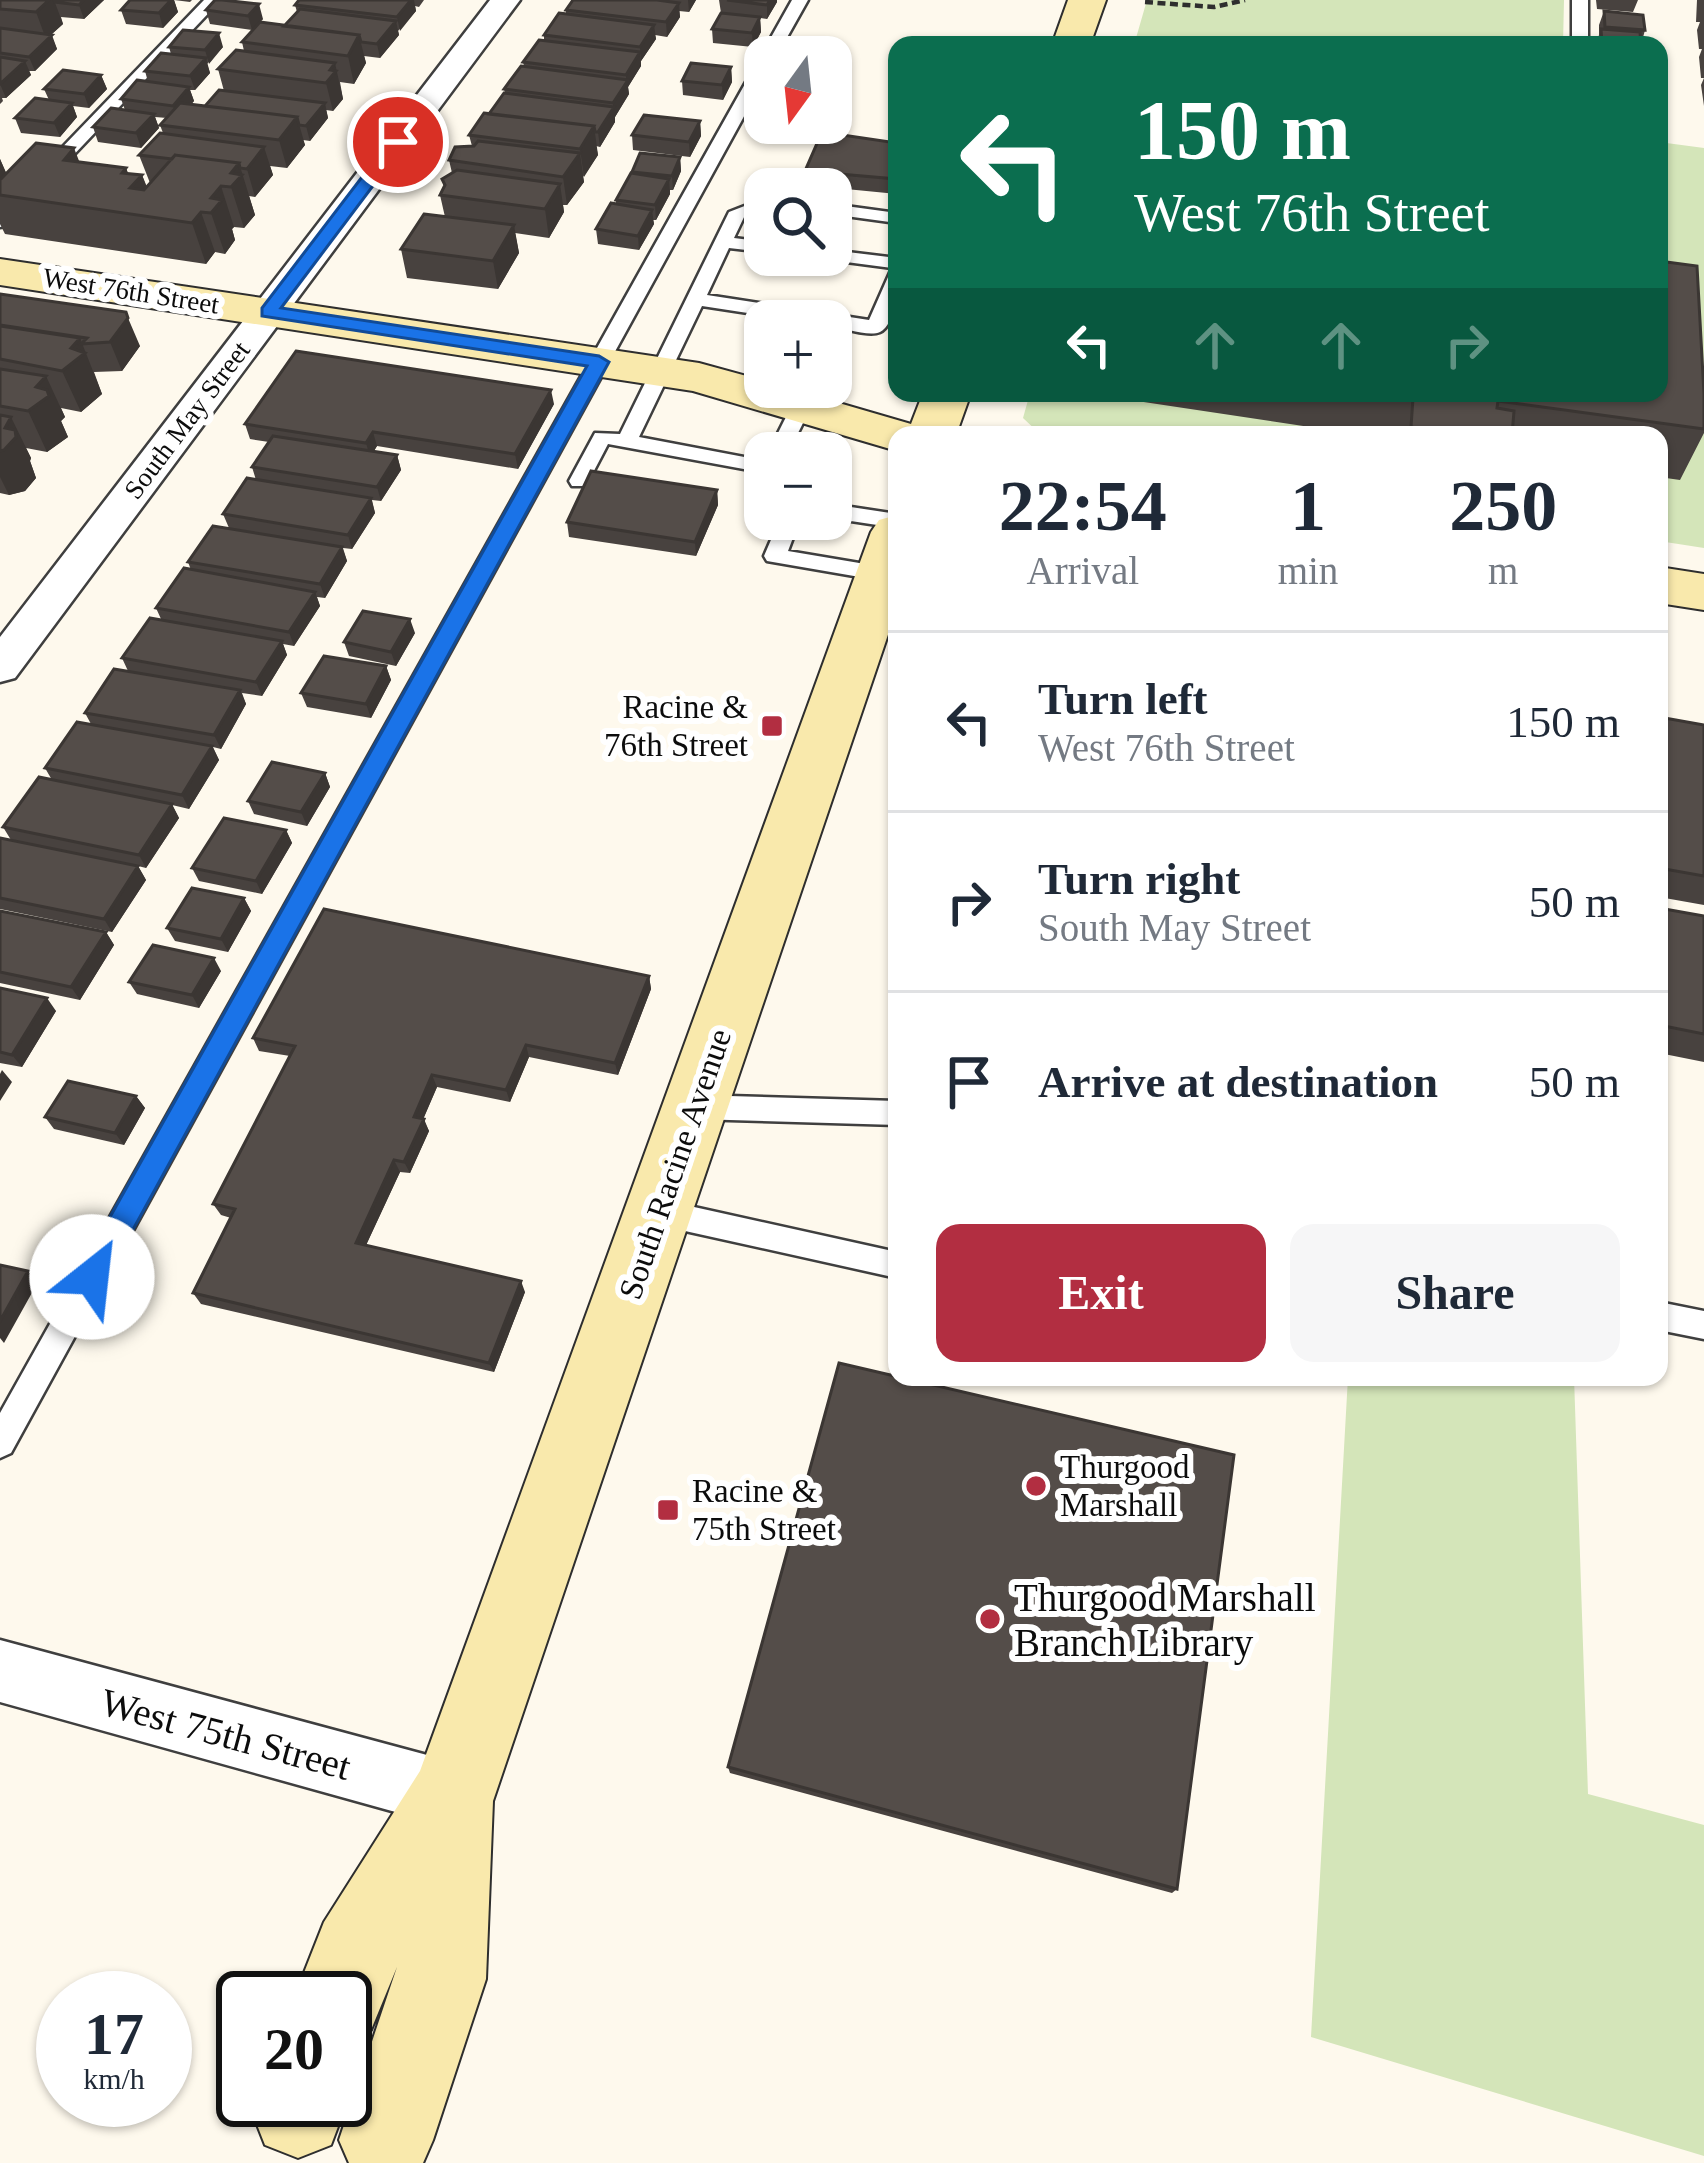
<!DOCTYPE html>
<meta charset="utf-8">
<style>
body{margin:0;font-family:"Times New Roman",serif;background:#f6f6f7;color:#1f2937;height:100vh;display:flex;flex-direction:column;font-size:45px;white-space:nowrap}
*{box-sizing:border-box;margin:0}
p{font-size:39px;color:#747a83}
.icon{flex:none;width:66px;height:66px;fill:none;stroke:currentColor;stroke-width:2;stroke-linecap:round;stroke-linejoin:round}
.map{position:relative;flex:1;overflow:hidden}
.drawer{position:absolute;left:888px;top:426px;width:780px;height:960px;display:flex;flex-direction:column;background:#fff;border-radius:24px;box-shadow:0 3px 9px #0004}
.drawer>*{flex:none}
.top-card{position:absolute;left:888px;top:36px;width:780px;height:366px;border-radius:24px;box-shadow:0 3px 9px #0004;background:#0b6e4f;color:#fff;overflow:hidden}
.needle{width:78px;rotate:195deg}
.tools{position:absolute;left:744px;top:36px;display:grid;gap:24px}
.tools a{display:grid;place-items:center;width:108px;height:108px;border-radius:24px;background:#fff;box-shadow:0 3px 9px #0004;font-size:60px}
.speed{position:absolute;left:36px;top:1971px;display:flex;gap:24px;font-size:60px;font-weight:700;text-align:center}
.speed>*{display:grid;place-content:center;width:156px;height:156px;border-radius:50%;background:#fff;box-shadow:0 3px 9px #0004;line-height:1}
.speed small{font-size:30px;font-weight:400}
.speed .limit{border:6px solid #111;border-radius:18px;background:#fff;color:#111}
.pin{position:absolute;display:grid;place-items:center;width:102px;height:102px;color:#fff;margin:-51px;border:6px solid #fff;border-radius:50%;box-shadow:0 3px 12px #0007}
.me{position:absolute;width:132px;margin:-66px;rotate:29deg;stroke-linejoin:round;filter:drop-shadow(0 0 9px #0008)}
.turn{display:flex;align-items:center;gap:42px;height:252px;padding:0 48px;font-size:54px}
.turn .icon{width:156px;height:156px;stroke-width:2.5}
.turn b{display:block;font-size:84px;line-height:102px}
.lanes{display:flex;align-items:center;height:114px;padding:0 48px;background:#0003;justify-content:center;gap:60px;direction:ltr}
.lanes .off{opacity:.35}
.eta{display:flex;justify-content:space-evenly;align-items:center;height:204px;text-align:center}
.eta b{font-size:72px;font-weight:700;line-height:84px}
.button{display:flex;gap:24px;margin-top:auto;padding:24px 48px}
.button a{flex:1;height:138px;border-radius:24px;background:#b22e41;color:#fff;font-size:48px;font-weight:700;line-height:138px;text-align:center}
.button a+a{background:#f6f6f7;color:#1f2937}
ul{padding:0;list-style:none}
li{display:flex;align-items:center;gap:36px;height:180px;padding:0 48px;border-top:3px solid #e0e1e3}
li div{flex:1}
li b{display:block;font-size:45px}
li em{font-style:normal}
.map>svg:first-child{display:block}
.green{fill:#d4e5b9}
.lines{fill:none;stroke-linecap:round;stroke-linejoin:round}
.lane-casing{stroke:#3f3f3f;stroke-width:5}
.street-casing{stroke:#3f3f3f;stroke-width:5}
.secondary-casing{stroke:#2e2e2e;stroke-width:4}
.path{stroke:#2e2e2e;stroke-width:4.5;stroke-dasharray:8 4.5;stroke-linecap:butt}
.lane{fill:#fff;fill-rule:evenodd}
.street{fill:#fff;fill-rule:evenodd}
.secondary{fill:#f9e9ac;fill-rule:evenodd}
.wall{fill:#48423f}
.shaded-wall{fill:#3b3633}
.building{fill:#544d49;stroke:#3b3633;stroke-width:3}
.route{fill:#1a73e8;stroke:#114b97;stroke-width:3}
.poi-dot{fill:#b22e41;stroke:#fff;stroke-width:4.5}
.labels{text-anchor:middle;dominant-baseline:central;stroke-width:12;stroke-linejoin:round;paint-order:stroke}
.far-street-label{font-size:27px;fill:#0c0c0c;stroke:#fff}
.poi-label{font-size:33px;fill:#0c0c0c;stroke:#fff;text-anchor:start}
.street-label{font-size:33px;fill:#0c0c0c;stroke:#fff}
.near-poi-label{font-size:39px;fill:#0c0c0c;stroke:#fff;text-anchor:start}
.near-street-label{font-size:39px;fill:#0c0c0c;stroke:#fff}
</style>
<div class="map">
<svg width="1704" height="2163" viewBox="0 0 1704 2163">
<rect width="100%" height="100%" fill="#fef9ed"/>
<!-- green -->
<path class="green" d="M1147,0H1564L1563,45H1134Z
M1659,142L1704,148V548L1659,541V435H1041L1023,418L1030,393H1659Z
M1348,1377H1574L1588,1794L1704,1825V2156L1311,2037Z"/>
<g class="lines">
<!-- lane casing -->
<g class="lane-casing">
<path id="lane" d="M204,0H221L6,226L0,227V212Z
M792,0H808L776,57H765V78L11,1453L0,1458V1413Z
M1572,0H1588V45H1572Z
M765,198V209L745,215L734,238L765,242V252L729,248L707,295L869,320L892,268L831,260L822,255H831V250L897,258C897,274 898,324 880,332C869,337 843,328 831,326V321H800L702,306L639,437L765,461V473L608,444L586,486H572L569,481L595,433L620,434L729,212Z
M831,204L897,213V223L831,214Z
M801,401L811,407L788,453H768L791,407Z
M831,504L897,514V528L831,518Z
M780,519H800L788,551L883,567L894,574L883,581L767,561L764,556Z
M695,1095L897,1101V1125L695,1119L685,1115L681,1107L685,1099Z
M658,1199L897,1252V1278L658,1225L648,1221L644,1212L648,1203Z
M1659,1302L1704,1311V1339L1659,1330Z"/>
</g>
<!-- street casing -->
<g class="street-casing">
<path id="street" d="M490,0H520L15,678L0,682V637Z
M0,1640L453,1762L476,1772L486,1795L476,1818L453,1828L0,1702Z"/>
</g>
<!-- secondary casing -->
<g class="secondary-casing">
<path id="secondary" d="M1068,0H1106L1090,45H1052Z
M0,259L699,363L765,381V387H784L911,424L923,393H971L956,435H897V451L693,391L0,285Z
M897,515V608L493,1801L486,1979L433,2140L423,2163H349L339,2140L397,1967L371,2030L345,2040V1998H294L324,1922L420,1771L871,532L879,520Z
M1659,567L1704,574V610L1659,603Z
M345,2092L348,2100L331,2145L298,2158L265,2145L252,2112L256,2100H345Z"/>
</g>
<!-- path -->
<path class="path" d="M1145,2L1214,7L1245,0"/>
<!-- lane -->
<use href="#lane" class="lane"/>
<!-- street -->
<use href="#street" class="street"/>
<!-- secondary -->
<use href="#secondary" class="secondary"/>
</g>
<!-- wall -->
<path class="wall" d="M0,0H104L84,19L61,17L63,24L51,35L57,49L35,71H29L31,75L6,98H2L3,101L0,104Z
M130,0H192L190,2L174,0L178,12L163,28L126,24L121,10Z
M299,0H424L419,7L415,6L416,11L398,31L399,35L380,58L364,56L366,63L354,84L340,82L343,99L333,111L326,110L328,118L310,141L303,140L305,145L287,168L270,166L273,175L255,197L249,196L255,215L244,228L234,227L232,229L235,240L225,254L215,252L206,264L5,234L0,224V159L6,173L79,162L126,168L128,174L142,175L147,187L150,183L139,155L163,133L160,125L167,118L155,117L159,128L141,148L98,142L93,127L125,110L121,99L148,82L145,71L171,54L169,47H223L207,64L210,73L195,90H190L194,101L191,104L205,106L224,91L218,69L244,51L242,42L284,26L297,12L295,5Z
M573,0H696L689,12L679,11L680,17L667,37L655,35L656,39L641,61V66L628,87L629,94L615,117V122L600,147L596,146L598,155L583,177L584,182L567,205H563L564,212L549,238L515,233L519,253L498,289L407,278L401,249L445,217L440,195L444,188L442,179L452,173L449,160L472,146L469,135L505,93L504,89L524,66L523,62L544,41V35L566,14V10Z
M719,0H777V2L767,19L760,18L761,32L753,47L713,43L712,29L721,13Z
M1596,0H1638L1633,12L1597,9Z
M1697,0H1704V106L1701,85L1704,78H1701L1699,57L1702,49H1699L1697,30L1700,22H1696Z
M206,10L263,19L252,30L210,24Z
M1604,11L1645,30L1641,45H1596L1599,35V25Z
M731,67L732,82L723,100L683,95L682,81Z
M101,75L107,89L89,108L73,106L77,117L60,137L21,133L15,118L49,100L44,89Z
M700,121L701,136L690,157L633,150L632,135Z
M897,143V194L805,185V171Z
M680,157L681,171L673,190H670V194L656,220H653L654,224L639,250L598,244L596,229L616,204V200L631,173Z
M0,294L140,346L122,371L94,372L102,394L81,412L61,408L65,417L61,421L68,437L47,452L26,448L31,458L30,461L36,478L25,491L9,495L0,493Z
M1107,393L1704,394V433L1680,480L1659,477V435H1363L1117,398Z
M554,404L518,469L377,446L374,451L397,455L401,470L381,501L372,500L375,513L352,549L343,548L347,561L325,598L317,597L320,606L294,646L283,644L287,655L262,696L242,693L246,704L221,749L213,747L219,760L189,809L172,805L179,818L146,868L138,866L146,880L112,932L0,909V838L11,840L3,827L52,780L45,768L91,724L85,713L128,671L122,658L161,619L156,608L191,570L188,562L229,528L223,514L256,480L252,467L269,442L250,439L245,424Z
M717,490L718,505L696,556L569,537L567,522Z
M415,633L396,666L349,656L344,642Z
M386,666L391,680L371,718L307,707L301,693Z
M1659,717L1704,725V905L1659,897Z
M325,773L330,787L307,826L254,814L248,801Z
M286,830L292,843L262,894L199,881L192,868Z
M244,898L251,911L228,952L175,941L167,928Z
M1659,908L1704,916V1062L1659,1053Z
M0,911L106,932L114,945L80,1000L0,983Z
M221,971L199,1008L137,994L129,982Z
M649,976L651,989L618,1075L529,1057L510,1102L437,1087L423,1119L429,1131L410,1173L400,1172L366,1245L525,1292L494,1372L201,1304L193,1293L231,1218L221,1215L213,1204L290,1056L259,1051L253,1038Z
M0,988L56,1011L22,1067L0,1063Z
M136,1096L145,1108L124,1145L54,1129L45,1117Z
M728,1767L1177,1889L1172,1893L730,1773Z"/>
<!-- shaded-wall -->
<path class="shaded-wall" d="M49,0H54L63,24L46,39L36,12Z
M84,0H104L84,19L79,5Z
M171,0H174L178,12L163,28L159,13Z
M411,0H414L416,11L400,31L397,17Z
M688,0H696L689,12Z
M770,0H777V2L767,19V5Z
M679,3L680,17L667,37L666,22Z
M259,4L263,19L252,30L248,16Z
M760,17L761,32L753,47L752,33Z
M396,21L399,35L380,58L377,44Z
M654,25L656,39L641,61L640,47Z
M219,33L223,47L209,64L205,50Z
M52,35L57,49L35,71L29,57Z
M359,35L366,63L354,84L348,56Z
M640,52L641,66L628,87L629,94L615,117V122L600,147L598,132L613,108V103L626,81V75Z
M206,58L210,73L195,90L190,76Z
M25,61L31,75L6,98L0,84Z
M335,63L343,99L333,111L326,83L330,70Z
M731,67L732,82L723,100L722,85Z
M101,75L107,89L89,108L84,94Z
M189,87L194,101L178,120L173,106Z
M72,103L77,117L60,137L54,123Z
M325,103L328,118L310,141L306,126Z
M154,114L159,128L141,148L136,133Z
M297,117L305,145L287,168L279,140Z
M700,121L701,136L690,157L689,142Z
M594,126L598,155L584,177L580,149Z
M264,147L273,175L255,197L247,169Z
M74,148L90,189L64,160Z
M580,153L584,182L567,205L563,177Z
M680,157L681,171L673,190L672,176Z
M0,159L12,186L0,195Z
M239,163L255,215L244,228L231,187V173Z
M126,168L133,185L142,175L157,216H141L122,173Z
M669,179L670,194L656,220L655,205Z
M560,184L564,212L549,238L545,209Z
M221,186L234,227L232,229L235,240L225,254L211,213V198Z
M652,210L654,224L639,250L638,236Z
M201,212L215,252L206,264L192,223Z
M514,225L519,253L498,289L493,261Z
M128,318L140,346L122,371L110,342Z
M80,338L102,394L81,412L62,371L68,342Z
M46,376L65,417L61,421L68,437L47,452L28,411L36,387Z
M551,390L554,404L518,469L515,454Z
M11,417L31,458L30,461L36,478L25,491L9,495L0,477V451L5,428Z
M373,432L377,446L370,457L366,443Z
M397,455L401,470L381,501L377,487Z
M717,490L718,505L696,556L695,542Z
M371,498L375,513L352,549L348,535Z
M342,547L347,561L325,598L320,584Z
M315,592L320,606L294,646L289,632Z
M410,619L415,633L396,666L391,652Z
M282,641L287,655L262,696L256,682Z
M386,666L391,680L371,718L366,704Z
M240,690L246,704L221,749L214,735Z
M212,746L219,760L189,809L182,795Z
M325,773L330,787L307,826L301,812Z
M172,804L179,818L146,868L139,855Z
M286,830L292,843L262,894L256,881Z
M138,866L146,880L112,932L104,919Z
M244,898L251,911L228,952L221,939Z
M106,932L114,945L80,1000L71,987Z
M214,958L221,971L199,1008L192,995Z
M649,976L651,989L618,1075L615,1063Z
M47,998L56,1011L22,1067L12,1055Z
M526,1045L529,1057L510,1102L506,1090Z
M2,1070L12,1082L0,1101V1074Z
M432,1075L437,1087L419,1129L414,1117Z
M136,1096L145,1108L124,1145L115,1133Z
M424,1119L429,1131L410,1173L404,1162Z
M394,1160L400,1172L362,1254L356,1243Z
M28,1271L38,1282L4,1343L0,1338V1321Z
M521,1281L525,1292L494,1372L489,1363Z"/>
<!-- building -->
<path class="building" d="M0,0H49L36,12L0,9Z
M54,0H84L79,5L55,2Z
M130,0H171L159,13L121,10Z
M215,0H222L259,4L248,16L206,10Z
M299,0H411L397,17L295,5Z
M573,0H657L679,3L666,22L566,10Z
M727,0H770L767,5Z
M300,9L396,21L377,44L361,42L359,35L284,26Z
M1604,11L1643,15L1645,30L1605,27Z
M559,13L654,25L640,47L544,35Z
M721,13L760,17L752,33L712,29Z
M260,22L359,35L348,56L242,42Z
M0,28L52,35L29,57L0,53Z
M1601,29L1640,32L1641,45H1602Z
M183,30L219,33L205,50L169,47Z
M539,40L640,52L626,75L523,62Z
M236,50L335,63L330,70L336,71L326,83L218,69Z
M161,53L206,58L190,76L145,71Z
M0,57L25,61L0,84Z
M691,63L731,67L722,85L682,81Z
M521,66L628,80L613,103L504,89Z
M63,70L101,75L84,94L44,89Z
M137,80L189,87L173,106L121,99Z
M219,90L325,103L306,126L299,125L297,117L205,106Z
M504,93L614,107L598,132H595L594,126L489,114Z
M35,98L72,103L54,123L15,118Z
M180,103L297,117L279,140L160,125Z
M111,108L154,114L136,133L93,127Z
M484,113L594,126L580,149L469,135Z
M644,115L700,121L689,142L632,135Z
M822,132L897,143V179L805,171Z
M160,133L264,147L247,169L240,168L239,163L175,155L172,159L139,155Z
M478,141L580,153L563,177L449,160L455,147L474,146Z
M36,143L74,148L64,160L126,168L122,173L142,175L130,188L144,190L175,155L239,163L231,173L242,175L231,187L221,186L211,198L222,200L211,213L201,212L192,223L0,195V180Z
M640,153L680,157L672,176L632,172Z
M457,170L560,184L545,209L440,195L445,185L442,179Z
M631,173L669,179L655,205L616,200Z
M611,203L652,210L638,236L596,229Z
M424,214L514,225L493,261L401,249Z
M1659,261L1697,266L1704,394V429L1498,401L1497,408L1514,411L1512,435H1455L1411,427L1413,398H1422V393H1659Z
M0,294L126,312L128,318L110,342L81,344L87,338L0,325Z
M0,326L80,338L71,348L85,353L62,371L0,359Z
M296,351L551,390L515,454L373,432L366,443L245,424Z
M0,369L46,376L36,387L47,390L49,396L28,411L0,406Z
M0,415L11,417L5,428L15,430L16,437L4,450L0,451Z
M273,436L397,455L377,487L252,467Z
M591,471L717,490L695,542L567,522Z
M247,478L371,498L348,535L223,514Z
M213,526L342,547L320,584L188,562Z
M184,568L315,592L289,632L156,608Z
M363,611L410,619L391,652L344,642Z
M150,618L282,641L256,682L122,658Z
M324,656L386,666L366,704L301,693Z
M114,669L240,690L214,735L85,713Z
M1659,717L1704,725V876L1659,868Z
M77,722L212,746L182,795L45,768Z
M272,762L325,773L301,812L248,801Z
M39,777L172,804L139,855L3,827Z
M224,818L286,830L256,881L192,868Z
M0,838L138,866L104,919L0,898Z
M192,888L244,898L221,939L167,928Z
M1659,908L1704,916V1034L1659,1025Z
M324,909L649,976L615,1063L526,1045L506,1090L432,1075L414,1117L424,1119L404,1162L394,1160L356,1243L521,1281L489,1363L193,1293L235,1209L213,1204L295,1046L253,1038Z
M0,911L106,932L71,987L0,972Z
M153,945L214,958L192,995L129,982Z
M0,988L47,998L12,1055L0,1052Z
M68,1081L136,1096L115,1133L45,1117Z
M0,1265L28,1271L0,1321Z
M839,1363L1234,1455L1177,1889L728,1767Z"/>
<!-- route -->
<path class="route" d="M398,137L406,142L281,308L599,356L609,362L102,1286L92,1290L82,1286L77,1277L82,1267L587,366L262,316V308L391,139Z"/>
<!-- markers -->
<g class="poi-dot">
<rect x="760" y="714" width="24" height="24" rx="6"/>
<circle cx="1036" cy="1486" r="12"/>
<rect x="656" y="1498" width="24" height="24" rx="6"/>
<circle cx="990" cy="1619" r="12"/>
</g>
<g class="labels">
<!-- far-street labels -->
<g class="far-street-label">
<text transform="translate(131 291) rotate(9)">West 76th Street</text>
<text transform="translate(187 420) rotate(-53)">South May Street</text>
</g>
<!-- poi labels -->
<g class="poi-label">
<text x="748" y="707" text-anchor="end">Racine &amp;<tspan x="748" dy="38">76th Street</tspan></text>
<text x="1060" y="1467">Thurgood<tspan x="1060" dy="38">Marshall</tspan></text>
<text x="692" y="1491">Racine &amp;<tspan x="692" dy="38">75th Street</tspan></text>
</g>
<!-- street labels -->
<g class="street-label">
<text transform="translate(675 1164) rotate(-71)">South Racine Avenue</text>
</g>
<!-- near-poi labels -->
<g class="near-poi-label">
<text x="1014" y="1597">Thurgood Marshall<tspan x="1014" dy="45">Branch Library</tspan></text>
</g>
<!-- near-street labels -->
<g class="near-street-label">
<text transform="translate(226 1734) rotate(15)">West 75th Street</text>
</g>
</g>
</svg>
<div class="tools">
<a><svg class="needle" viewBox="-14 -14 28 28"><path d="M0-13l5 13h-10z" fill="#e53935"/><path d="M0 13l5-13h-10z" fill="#747a83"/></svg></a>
<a><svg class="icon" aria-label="search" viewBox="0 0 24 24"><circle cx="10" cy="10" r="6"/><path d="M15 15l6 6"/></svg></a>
<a>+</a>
<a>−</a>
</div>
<div class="speed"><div>17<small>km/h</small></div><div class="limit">20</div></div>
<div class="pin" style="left:398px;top:142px;background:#d93025"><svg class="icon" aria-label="arrive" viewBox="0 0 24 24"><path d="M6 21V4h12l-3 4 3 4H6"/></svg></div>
<svg class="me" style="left:92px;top:1277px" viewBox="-20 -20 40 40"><circle r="19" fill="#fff"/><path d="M0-13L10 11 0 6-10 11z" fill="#1a73e8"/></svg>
<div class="top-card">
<div class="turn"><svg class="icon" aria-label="left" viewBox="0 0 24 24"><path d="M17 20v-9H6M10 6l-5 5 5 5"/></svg><div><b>150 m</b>West 76th Street</div></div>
<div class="lanes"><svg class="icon" aria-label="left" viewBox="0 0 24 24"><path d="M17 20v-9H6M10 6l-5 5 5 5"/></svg><svg class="icon off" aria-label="ahead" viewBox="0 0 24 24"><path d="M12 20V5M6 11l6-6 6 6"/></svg><svg class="icon off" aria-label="ahead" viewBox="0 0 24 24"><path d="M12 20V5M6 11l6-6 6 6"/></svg><svg class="icon off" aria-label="right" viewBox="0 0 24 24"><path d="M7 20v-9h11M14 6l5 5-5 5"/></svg></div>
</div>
<section class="drawer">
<div class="eta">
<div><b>22:54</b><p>Arrival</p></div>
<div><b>1</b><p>min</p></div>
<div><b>250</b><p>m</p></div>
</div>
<ul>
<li><svg class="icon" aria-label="left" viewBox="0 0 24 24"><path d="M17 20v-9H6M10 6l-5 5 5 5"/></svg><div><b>Turn left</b><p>West 76th Street</p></div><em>150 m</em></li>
<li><svg class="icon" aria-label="right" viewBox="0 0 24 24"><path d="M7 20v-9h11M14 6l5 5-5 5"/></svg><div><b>Turn right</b><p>South May Street</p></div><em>50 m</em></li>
<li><svg class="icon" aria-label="arrive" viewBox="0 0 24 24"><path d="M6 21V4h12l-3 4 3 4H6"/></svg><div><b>Arrive at destination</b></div><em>50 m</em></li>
</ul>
<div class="button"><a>Exit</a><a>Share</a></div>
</section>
</div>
